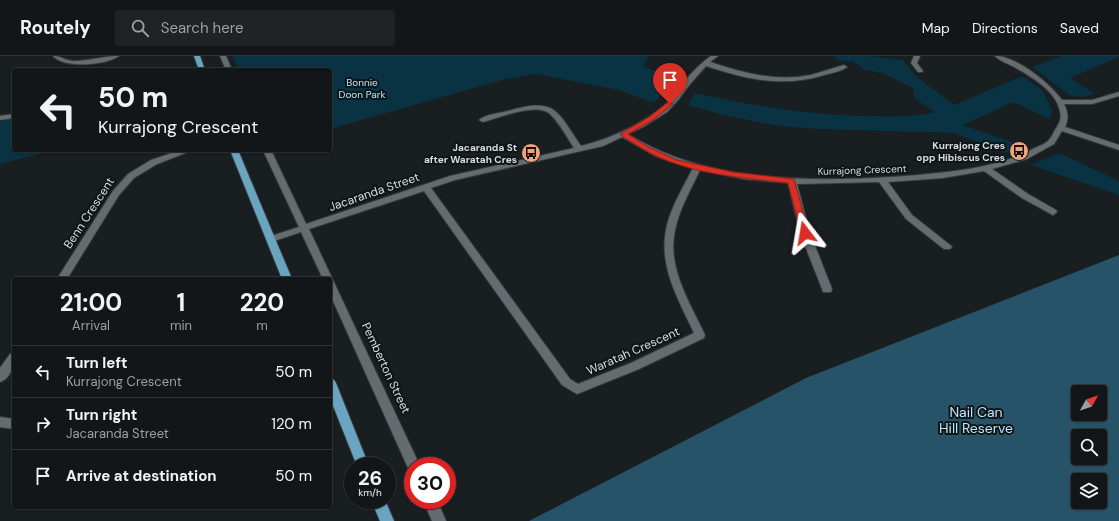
<!DOCTYPE html>
<style>
body{margin:0;font-family:"DM Sans",sans-serif;background:#202326;color:#f1f3f6;height:100vh;display:flex;flex-direction:column;font-size:15px;white-space:nowrap}
*{box-sizing:border-box;margin:0}
p{font-size:13px;color:#9d9fa2}
.icon{flex:none;width:22px;height:22px;fill:none;stroke:currentColor;stroke-width:2;stroke-linecap:round;stroke-linejoin:round}
.map{position:relative;flex:1;overflow:hidden}
.details{position:absolute;left:12px;top:221px;width:320px;height:232px;display:flex;flex-direction:column;background:#131619;border-radius:4px;box-shadow:0 1px 3px #0004,0 0 0 1px #323538}
.details>*{flex:none}
.top-card{position:absolute;left:12px;top:12px;width:320px;height:84px;border-radius:4px;box-shadow:0 1px 3px #0004,0 0 0 1px #323538;background:#131619;color:#f1f3f6;overflow:hidden}
.needle{width:26px;rotate:50deg}
.controls{position:absolute;left:1071px;top:329px;display:grid;gap:8px}
.controls a{display:grid;place-items:center;width:36px;height:36px;border-radius:4px;background:#131619;box-shadow:0 1px 3px #0004,0 0 0 1px #323538;font-size:20px}
.speed{position:absolute;left:344px;top:401px;display:flex;gap:8px;font-size:20px;font-weight:700;text-align:center}
.speed>*{display:grid;place-content:center;width:52px;height:52px;border-radius:50%;background:#131619;box-shadow:0 1px 3px #0004,0 0 0 1px #323538;line-height:1}
.speed small{font-size:10px;font-weight:400}
.speed .limit{border:6px solid #d22;background:#fff;color:#111}
.pin{position:absolute;display:grid;place-items:center;width:34px;height:34px;color:#fff;margin:-41px -17px;border-radius:50% 50% 50% 0;rotate:-45deg;box-shadow:0 0 4px #0007}
.pin .icon{rotate:45deg}
.me{position:absolute;width:44px;margin:-22px;rotate:346deg;stroke-linejoin:round;filter:drop-shadow(0 0 3px #0008)}
.turn{display:flex;align-items:center;gap:14px;height:84px;padding:0 20px;font-size:18px}
.turn .icon{width:52px;height:52px;stroke-width:2.5}
.turn b{display:block;font-size:28px;line-height:34px}
.eta{display:flex;justify-content:space-evenly;align-items:center;height:68px;text-align:center}
.eta b{font-size:24px;font-weight:700;line-height:28px}
ul{padding:0;list-style:none}
li{display:flex;align-items:center;gap:12px;height:52px;padding:0 20px;border-top:1px solid #323538}
li div{flex:1}
li b{display:block;font-size:15px}
li em{font-style:normal}
header{display:flex;align-items:center;gap:24px;box-sizing:border-box;height:56px;padding:0 20px;background:#131619;border-bottom:1px solid #323538}
header strong{font-size:19px}
nav{display:flex;gap:22px;margin-inline-start:auto;font-size:14px}
.search{width:280px;height:36px;background:#202326;display:flex;align-items:center;gap:10px;box-sizing:border-box;padding:0 14px;border-radius:4px;color:#9d9fa2;font-size:15px}
.map>svg:first-child{display:block}
.green{fill:#093242}
.forest{fill:#275368;fill-rule:evenodd}
.lines{fill:none;stroke-linecap:round;stroke-linejoin:round}
.minor-casing{stroke:#373b3e;stroke-width:2}
.major-casing{stroke:#373b3e;stroke-width:2}
.minor{fill:#656c6f;fill-rule:evenodd}
.major{fill:#69a4c1;fill-rule:evenodd}
.route{fill:#d93025;stroke:#8d1f18}
.labels{text-anchor:middle;dominant-baseline:central;stroke-width:4;stroke-linejoin:round;paint-order:stroke}
.far-park-label{font-size:10px;fill:#bbe5fc;stroke:#101518}
.far-poi-label{font-size:10px;font-weight:bold;fill:#d9dddf;stroke:#101518;text-anchor:end}
.far-street-label{font-size:10px;fill:#d9dddf;stroke:#101518}
.street-label{font-size:12px;fill:#d9dddf;stroke:#101518}
.near-park-label{font-size:14px;fill:#bbe5fc;stroke:#101518}
</style>
<header>
<strong>Routely</strong>
<div class="search"><svg class="icon" aria-label="search" viewBox="0 0 24 24"><circle cx="10" cy="10" r="6"/><path d="M15 15l6 6"/></svg>Search here</div>
<nav><a>Map</a><a>Directions</a><a>Saved</a></nav>
</header>
<div class="map">
<svg width="1119" height="465" viewBox="0 0 1119 465">
<rect width="100%" height="100%" fill="#191e21"/>
<!-- green -->
<path class="green" d="M232,0H649L643,10L675,23L654,47L619,34L535,18L506,23L330,73V14H239Z
M834,0H869L903,4L916,20L954,49L1022,20L1043,35L1053,56L1049,63L1013,46L963,69L1022,90L1006,96L954,77L818,73L792,71L767,68L719,58L688,49L695,37C755,50 813,60 874,60C895,61 915,61 935,56L915,43L913,32L885,18L862,13L859,9L853,6L838,4Z
M1062,0H1119V1L1070,22L1095,38L1081,41L1069,39L1032,11Z
M14,62V94H54L0,108V66Z
M1059,97L1119,125V139L1031,109Z"/>
<!-- forest -->
<path class="forest" d="M1119,199V465H529L806,322ZM1078,336H1100V358H1078ZM1078,380H1100V402H1078ZM1078,424H1100V446H1078Z"/>
<g class="lines">
<!-- minor casing -->
<g class="minor-casing">
<path id="minor" d="M53,0C61,0 66,5 74,5C89,5 104,0 119,0C106,9 65,13 53,0Z
M220,0H226L232,14H226Z
M711,0H718L710,6C743,17 776,26 811,19C822,16 833,12 844,9L847,11C842,15 832,17 824,19C783,32 746,23 706,10L690,28L679,43L667,56L643,71L628,78C660,98 694,109 732,116C793,126 857,124 918,119C958,115 1000,111 1035,92C1039,90 1045,88 1048,85C1051,82 1053,78 1055,74C1059,68 1062,63 1060,55C1056,35 1032,21 1016,12C1009,8 1000,5 995,0C1017,0 1049,27 1062,44H1092L1119,36V40L1092,48H1064C1068,56 1069,63 1065,71L1119,89V94L1062,75L1054,88L1027,103L992,113L1028,138L1056,154L1057,156L1053,159L1022,142L984,115L943,122L888,126L912,159L950,189L952,191L950,193H944L906,163L879,126L797,128L810,177L832,233L831,236H823L822,233L800,177L788,127L744,123L700,114C690,135 677,157 674,180C669,215 691,249 705,279L704,282L639,313L577,338L562,329L424,135L309,173L420,410H413V416L409,414L330,238V223H323L301,176L271,186L266,183L268,181L299,171L263,94H271L306,168L450,120L574,92C567,81 560,68 551,59C538,45 499,62 483,66L479,64C486,58 500,57 508,55C556,41 556,54 581,90C611,83 652,64 674,41C678,37 680,31 684,26C692,16 701,7 711,0ZM622,81L655,100L693,112C682,134 667,157 665,181C661,215 680,247 694,277L631,307L578,328L570,323L431,132L455,124L603,90Z
M914,0H920L917,7L923,15L922,16H918L911,7Z
M14,58V62L0,64V60Z
M181,94H193L157,108L134,122L119,139L67,223H57L113,135L128,118L151,104Z
M14,297C14,307 12,322 0,326V312L10,298Z
M0,361L14,363V373L0,371Z
M423,444H437L446,465H432Z"/>
</g>
<!-- major casing -->
<g class="major-casing">
<path id="major" d="M194,0H200L205,14H199Z
M230,94H238L292,223H282Z
M330,322L334,324L336,327L369,410H357L330,342Z
M371,444H385L394,465H380Z"/>
</g>
<!-- minor -->
<use href="#minor" class="minor"/>
<!-- major -->
<use href="#major" class="major"/>
</g>
<!-- route -->
<path class="route" d="M668,46L673,48L653,64L628,78L648,91L677,104L733,116L794,123L809,177L808,179L805,180L801,177L788,127C737,121 679,118 635,88C630,85 624,82 620,78L649,61Z"/>
<!-- icons -->
<defs>
<g id="bus-disc" transform="scale(1)"><circle r="9.5" fill="#f0a27a" stroke="#101518"/><path d="M-5-6H5V4H4V6H2V4H-2V6H-4V4H-5ZM-3.5-4V0h7V-4ZM-3.5 1.2v1.5H-2V1.2ZM2 1.2v1.5H3.5V1.2Z" fill="#111"/></g>
</defs>
<g fill-rule="evenodd">
<use href="#bus-disc" x="1019" y="95"/>
<use href="#bus-disc" x="531" y="97"/>
</g>
<g class="labels">
<!-- far-park labels -->
<g class="far-park-label">
<text x="362" y="26">Bonnie<tspan x="362" dy="12">Doon Park</tspan></text>
</g>
<!-- far-poi labels -->
<g class="far-poi-label">
<text x="1005" y="89">Kurrajong Cres<tspan x="1005" dy="12">opp Hibiscus Cres</tspan></text>
<text x="517" y="91">Jacaranda St<tspan x="517" dy="12">after Waratah Cres</tspan></text>
</g>
<!-- far-street labels -->
<g class="far-street-label">
<text transform="translate(862 114) rotate(-2)">Kurrajong Crescent</text>
</g>
<!-- street labels -->
<g class="street-label">
<text transform="translate(374 136) rotate(-19)">Jacaranda Street</text>
<text transform="translate(89 157) rotate(-57)">Benn Crescent</text>
<text transform="translate(633 295) rotate(-24)">Waratah Crescent</text>
<text transform="translate(386 312) rotate(65)">Pemberton Street</text>
</g>
<!-- near-park labels -->
<g class="near-park-label">
<text x="976" y="356">Nail Can<tspan x="976" dy="16">Hill Reserve</tspan></text>
</g>
</g>
</svg>
<div class="controls">
<a><svg class="needle" viewBox="-14 -14 28 28"><path d="M0-13l5 13h-10z" fill="#e53935"/><path d="M0 13l5-13h-10z" fill="#9d9fa2"/></svg></a>
<a><svg class="icon" aria-label="search" viewBox="0 0 24 24"><circle cx="10" cy="10" r="6"/><path d="M15 15l6 6"/></svg></a>
<a><svg class="icon" aria-label="layers" viewBox="0 0 24 24"><path d="M12 4l9 5-9 5-9-5zM3 14l9 5 9-5"/></svg></a>
</div>
<div class="speed"><div>26<small>km/h</small></div><div class="limit">30</div></div>
<div class="pin" style="left:670px;top:48px;background:#d93025"><svg class="icon" aria-label="arrive" viewBox="0 0 24 24"><path d="M6 21V4h12l-3 4 3 4H6"/></svg></div>
<svg class="me" style="left:805px;top:177px" viewBox="-20 -20 40 40"><path d="M0-17L14 15 0 8-14 15z" fill="#d93025" stroke="#fff" stroke-width="4"/></svg>
<div class="top-card">
<div class="turn"><svg class="icon" aria-label="left" viewBox="0 0 24 24"><path d="M17 20v-9H6M10 6l-5 5 5 5"/></svg><div><b>50 m</b>Kurrajong Crescent</div></div>
</div>
<section class="details">
<div class="eta">
<div><b>21:00</b><p>Arrival</p></div>
<div><b>1</b><p>min</p></div>
<div><b>220</b><p>m</p></div>
</div>
<ul>
<li><svg class="icon" aria-label="left" viewBox="0 0 24 24"><path d="M17 20v-9H6M10 6l-5 5 5 5"/></svg><div><b>Turn left</b><p>Kurrajong Crescent</p></div><em>50 m</em></li>
<li><svg class="icon" aria-label="right" viewBox="0 0 24 24"><path d="M7 20v-9h11M14 6l5 5-5 5"/></svg><div><b>Turn right</b><p>Jacaranda Street</p></div><em>120 m</em></li>
<li><svg class="icon" aria-label="arrive" viewBox="0 0 24 24"><path d="M6 21V4h12l-3 4 3 4H6"/></svg><div><b>Arrive at destination</b></div><em>50 m</em></li>
</ul>
</section>
</div>
